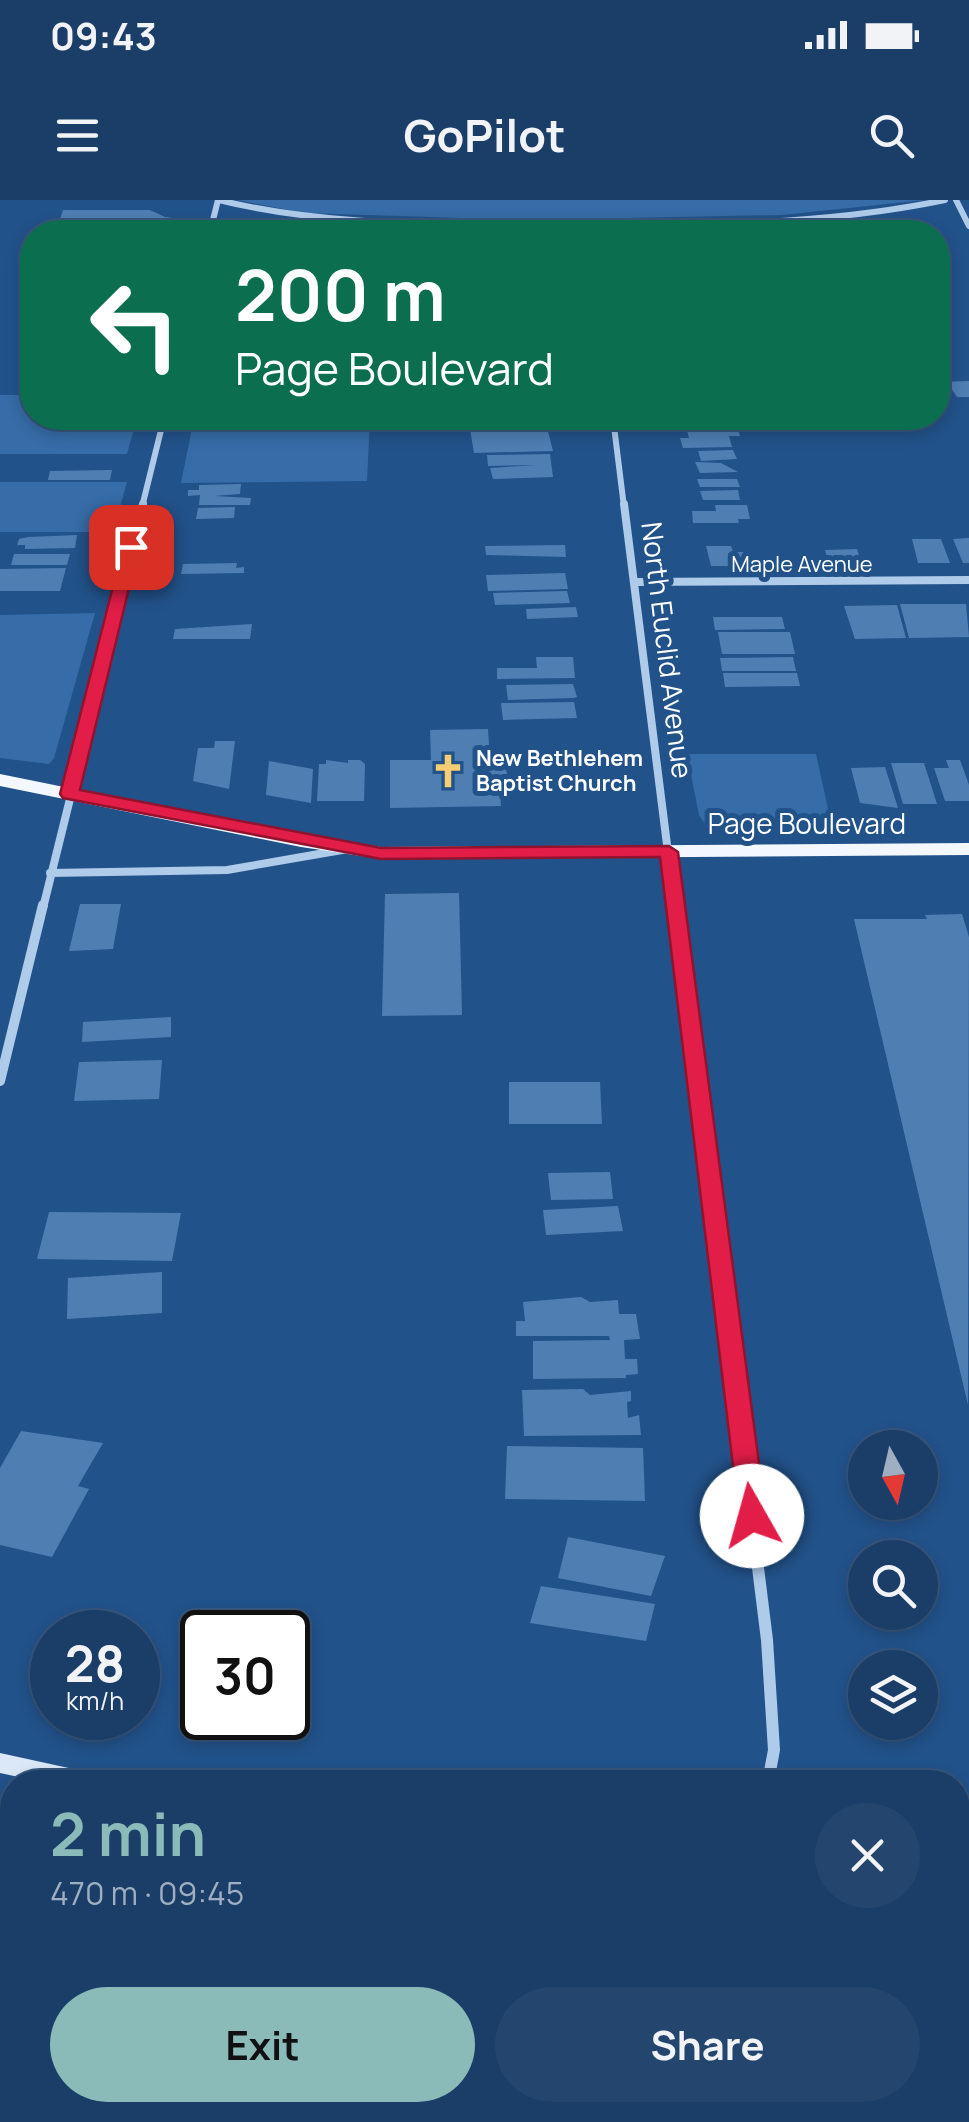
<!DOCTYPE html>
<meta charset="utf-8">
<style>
body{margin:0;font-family:Manrope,sans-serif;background:#23456e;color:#f1f3f6;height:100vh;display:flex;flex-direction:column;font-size:38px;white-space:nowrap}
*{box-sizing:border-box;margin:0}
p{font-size:32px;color:#9faec0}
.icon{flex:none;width:55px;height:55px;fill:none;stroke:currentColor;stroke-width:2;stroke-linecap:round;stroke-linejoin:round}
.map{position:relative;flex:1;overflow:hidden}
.drawer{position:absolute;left:0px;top:1570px;width:970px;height:352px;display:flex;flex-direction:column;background:#1a3e68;border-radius:40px 40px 0 0;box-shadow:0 5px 15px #0003,0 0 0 2px #38577c}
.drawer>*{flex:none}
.top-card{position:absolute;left:20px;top:20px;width:930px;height:210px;border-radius:40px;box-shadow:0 5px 15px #0003,0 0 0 2px #38577c;background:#0b6e4f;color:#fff;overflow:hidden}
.needle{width:65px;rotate:172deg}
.tools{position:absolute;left:848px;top:1230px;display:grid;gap:20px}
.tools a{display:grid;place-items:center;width:90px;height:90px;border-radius:50%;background:#1a3e68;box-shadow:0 5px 15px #0003,0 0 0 2px #38577c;font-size:50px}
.speed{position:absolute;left:30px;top:1410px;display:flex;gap:20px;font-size:50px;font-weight:700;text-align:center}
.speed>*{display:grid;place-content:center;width:130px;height:130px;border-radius:50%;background:#1a3e68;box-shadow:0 5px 15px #0003,0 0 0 2px #38577c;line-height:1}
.speed small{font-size:25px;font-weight:400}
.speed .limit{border:5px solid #111;border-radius:15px;background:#fff;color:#111}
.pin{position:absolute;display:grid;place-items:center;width:85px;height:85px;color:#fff;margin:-42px;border-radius:20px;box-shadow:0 5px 15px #0006}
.me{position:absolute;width:110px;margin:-55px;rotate:353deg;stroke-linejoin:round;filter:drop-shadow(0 0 8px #0008)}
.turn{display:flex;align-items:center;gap:35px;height:210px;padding:0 50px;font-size:45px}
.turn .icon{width:130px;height:130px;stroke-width:2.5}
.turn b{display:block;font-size:70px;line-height:85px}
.round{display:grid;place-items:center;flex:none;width:105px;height:105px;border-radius:52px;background:#23456e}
.headline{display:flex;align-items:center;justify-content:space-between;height:170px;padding:0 50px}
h1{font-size:60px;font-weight:700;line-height:75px;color:#8bbbb9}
.action{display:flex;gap:20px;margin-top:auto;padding:20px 50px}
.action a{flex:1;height:115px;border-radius:60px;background:#8bbbb9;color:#111;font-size:40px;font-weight:700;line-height:115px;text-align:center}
.action a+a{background:#23456e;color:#f1f3f6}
.status{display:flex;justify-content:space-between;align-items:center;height:70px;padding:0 50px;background:#1a3e68;direction:ltr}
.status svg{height:28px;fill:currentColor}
header{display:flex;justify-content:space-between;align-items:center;height:130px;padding:0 50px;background:#1a3e68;font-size:45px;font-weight:700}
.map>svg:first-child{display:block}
.green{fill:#366ca7}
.building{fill:#4f7eb3}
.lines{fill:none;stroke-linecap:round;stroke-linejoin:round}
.street-far3{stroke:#afcbea;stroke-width:6}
.street-far2{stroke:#afcbea;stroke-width:8}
.street-far1{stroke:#afcbea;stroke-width:10}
.street{stroke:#afcbea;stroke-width:12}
.secondary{fill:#dae8f8;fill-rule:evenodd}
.primary{fill:#f3f8fe;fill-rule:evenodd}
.route{fill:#e11d48;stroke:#92132f;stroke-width:2.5}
.labels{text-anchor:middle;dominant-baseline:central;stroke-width:10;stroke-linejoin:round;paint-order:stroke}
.far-street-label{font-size:22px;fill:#fff;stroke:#22528a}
.far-poi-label{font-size:22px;font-weight:bold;fill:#fff;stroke:#22528a;text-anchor:start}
.street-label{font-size:28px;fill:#fff;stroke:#22528a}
</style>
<div class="status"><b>09:43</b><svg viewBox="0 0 49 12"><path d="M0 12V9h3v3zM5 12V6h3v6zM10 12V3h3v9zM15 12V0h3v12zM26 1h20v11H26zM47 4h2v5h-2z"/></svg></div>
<header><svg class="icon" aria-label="menu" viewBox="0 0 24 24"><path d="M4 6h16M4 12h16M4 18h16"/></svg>GoPilot<svg class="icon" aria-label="search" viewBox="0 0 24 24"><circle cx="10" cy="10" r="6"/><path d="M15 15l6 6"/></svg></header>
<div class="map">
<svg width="969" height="1922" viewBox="0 0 969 1922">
<rect width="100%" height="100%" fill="#22528a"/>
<!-- green -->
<path class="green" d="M237,0H925L782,15L522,20L303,13Z
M0,195H32V218H137L127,254H0Z
M194,218H370L367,281L181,283Z
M0,282H127L113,332H0Z
M95,413L54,558L49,564L0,558V415Z
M687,554H816L832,627H707L699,615Z"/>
<!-- building -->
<path class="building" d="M63,10H150L165,17L189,20L187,30H136L139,21L59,22Z
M969,181V197H957L951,188H938V182Z
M685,218H740L742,224L688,225Z
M737,226L740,236H729L732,247L683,248L680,238H689L686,227Z
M547,227L553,251L474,253L470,229Z
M733,250L737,259L701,261L698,251Z
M550,254L553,277L493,279L490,268L537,265L488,266L487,255Z
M695,262L721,263L738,272L700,273Z
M112,270L110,280H48L50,271Z
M697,279H737L740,287H700Z
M241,284L240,294L214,296L251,298L250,305H199L200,295L188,296V290H199V285Z
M738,290L740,300H703L700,291Z
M715,305H747L750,319H738L739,323H693L692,311H716Z
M235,307L234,318L196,319L198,308Z
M77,335L75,348L25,349V345H17L19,339L28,337Z
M969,338V363H963L953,339Z
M912,339H941L950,363H918Z
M565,345L566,357L486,355L485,346Z
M706,346H731L733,352H746L749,366H711Z
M857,349L863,368H830L825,350Z
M14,354H70L67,365H11Z
M237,363L236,368L244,367V373L181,374L183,364Z
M66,368L60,391H0V369Z
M565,373L568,389L488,391L486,375Z
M567,391L570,403L495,405L493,393Z
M900,404H966L969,437L909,438Z
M897,405L906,438L855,439L844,406Z
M576,407L578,417L527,419L526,409Z
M713,417H782L785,429L715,430Z
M252,424L250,439H173L175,429Z
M718,432H790L795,454H722Z
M536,457H573L575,478L497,479V468H537Z
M793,457L796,471H722L720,458Z
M723,473H797L800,486L725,487Z
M573,484L577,497L574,498L508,500L506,485Z
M574,502L577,518L503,520L501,503Z
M488,529L490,559L499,558V566H506L507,576H499L501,606L390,608V560H431L430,530Z
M215,541H235L229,589L193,581L198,548H214Z
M326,560L348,563V560H360L365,564L364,601H317L319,564H326Z
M946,560H960L969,585V601H945L934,568H949Z
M269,561L313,569L311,603L266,595Z
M891,563H924L937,604H903Z
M885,567L898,608L860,603L851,568Z
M459,693L462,815L382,816L385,694Z
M80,704H121L113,749L69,751Z
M962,714L969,737L968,1205L854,719H927L925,715Z
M171,817V837L82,842L83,822Z
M162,860L159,899L74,901L79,862Z
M509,882H600L602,924H509Z
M610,972L613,999L551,1000L548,973Z
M618,1006L623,1031L546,1035L543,1010Z
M49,1012L181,1013L172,1061L37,1059Z
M162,1072V1113L67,1119L68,1078Z
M581,1097L590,1102L618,1100L619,1114H636L640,1139L624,1140L625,1159H637L638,1174L626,1175V1178L533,1179V1141L610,1140L609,1136H516V1121H525L523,1102Z
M583,1189L590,1195L631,1191V1201L627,1202L628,1218L639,1215L641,1235L524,1236L522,1190Z
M21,1231L103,1243L78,1286L89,1289L52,1357L0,1345V1268Z
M507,1246L643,1248L645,1301L505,1299Z
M568,1337L665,1356L651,1396L558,1378Z
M541,1386L655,1404L646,1441L530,1423Z
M958,1882L969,1884V1922H874L876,1910H958Z"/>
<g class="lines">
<!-- street-far3 -->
<path class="street-far3" d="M219,0C319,25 425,24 529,25C666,26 810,28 945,0
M956,0L969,26
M210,32L218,0
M613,218L624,307
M142,307L164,218"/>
<!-- street-far2 -->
<path class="street-far2" d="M624,304L675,708
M634,382L969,380
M50,673L227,670L342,650
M43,708L143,304"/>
<!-- street-far1 -->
<path class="street-far1" d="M674,705L741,1234
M0,881L43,705"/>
<!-- street -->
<path class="street" d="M741,1231L767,1440L774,1550L768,1582
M646,1922L650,1910"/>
<!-- secondary -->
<path class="secondary" d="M0,1553L87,1572L96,1575L100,1582H42L0,1573Z
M958,1773L969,1776V1800L958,1797Z"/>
<!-- primary -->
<path class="primary" d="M0,574L301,635L381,647L969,643V655L381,659L301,647L0,586Z"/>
</g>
<!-- route -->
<path class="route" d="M131,343L139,347L80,590L381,648L669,646L678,652L766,1316L762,1322H743L739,1316L660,657L381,659L63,598L60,594L123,347Z"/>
<!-- icons -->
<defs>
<g id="church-bare" transform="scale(2.7)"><path d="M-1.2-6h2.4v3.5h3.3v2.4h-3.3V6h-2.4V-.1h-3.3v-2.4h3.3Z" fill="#f6cd71" stroke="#22528a" stroke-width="2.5" paint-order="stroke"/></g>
</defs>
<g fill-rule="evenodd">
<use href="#church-bare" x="448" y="571"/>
</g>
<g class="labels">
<!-- far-street labels -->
<g class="far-street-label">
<text x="802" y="364">Maple Avenue</text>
</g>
<!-- far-poi labels -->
<g class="far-poi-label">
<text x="476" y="558">New Bethlehem<tspan x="476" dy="25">Baptist Church</tspan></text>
</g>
<!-- street labels -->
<g class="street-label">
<text transform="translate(668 450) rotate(83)">North Euclid Avenue</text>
<text x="807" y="623">Page Boulevard</text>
</g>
</g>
</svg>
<div class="tools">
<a><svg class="needle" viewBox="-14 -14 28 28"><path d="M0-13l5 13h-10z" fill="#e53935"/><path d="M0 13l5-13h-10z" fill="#9faec0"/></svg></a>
<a><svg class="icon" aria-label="search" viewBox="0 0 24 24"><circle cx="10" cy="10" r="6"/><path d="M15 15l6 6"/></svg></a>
<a><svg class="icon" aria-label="layers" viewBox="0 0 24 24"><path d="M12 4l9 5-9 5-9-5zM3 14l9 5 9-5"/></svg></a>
</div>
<div class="speed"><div>28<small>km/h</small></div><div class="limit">30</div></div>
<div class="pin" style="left:131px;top:347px;background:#d93025"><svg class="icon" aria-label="arrive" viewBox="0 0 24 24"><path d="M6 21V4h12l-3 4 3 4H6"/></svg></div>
<svg class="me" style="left:752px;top:1316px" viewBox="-20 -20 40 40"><circle r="19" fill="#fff"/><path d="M0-13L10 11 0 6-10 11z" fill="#e11d48"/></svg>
<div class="top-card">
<div class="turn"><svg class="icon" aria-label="left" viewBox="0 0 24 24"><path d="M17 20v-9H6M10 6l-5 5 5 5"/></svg><div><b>200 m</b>Page Boulevard</div></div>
</div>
<section class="drawer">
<div class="headline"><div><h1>2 min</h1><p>470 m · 09:45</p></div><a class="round"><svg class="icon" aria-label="close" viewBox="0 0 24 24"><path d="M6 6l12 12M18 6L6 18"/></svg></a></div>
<div class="action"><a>Exit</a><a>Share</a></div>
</section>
</div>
